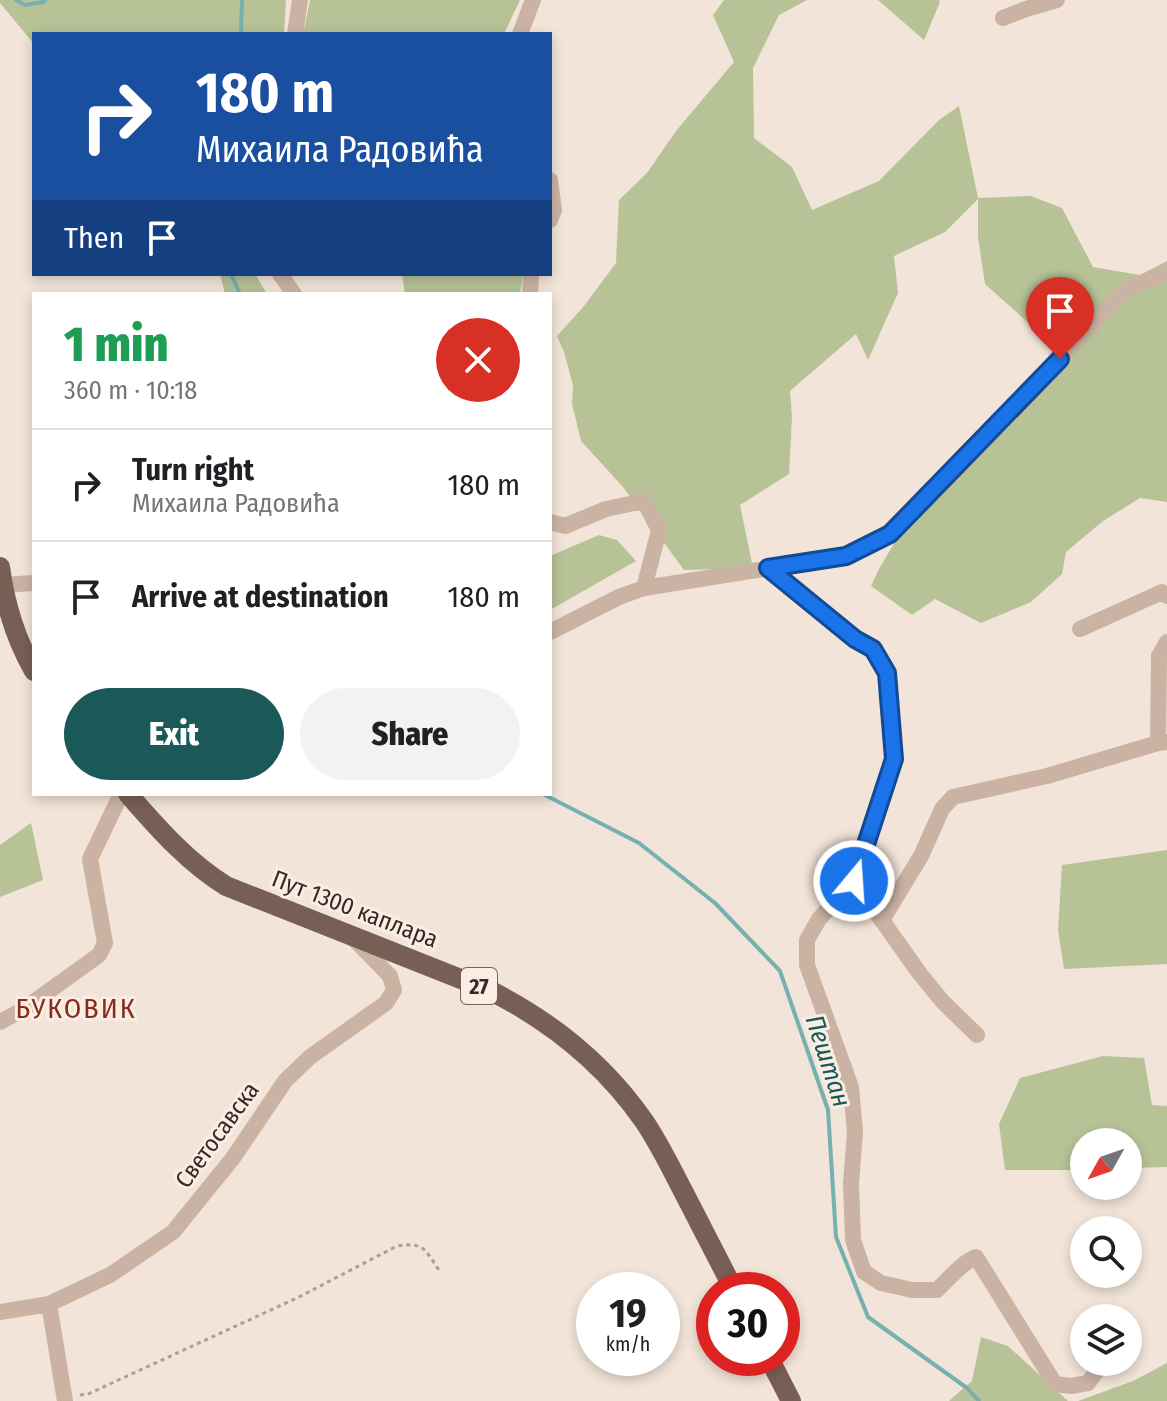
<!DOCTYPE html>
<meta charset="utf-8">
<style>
body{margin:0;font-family:"Fira Sans Condensed",sans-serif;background:#f2f2f2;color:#202124;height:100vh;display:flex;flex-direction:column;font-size:30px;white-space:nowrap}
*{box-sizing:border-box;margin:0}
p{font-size:26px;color:#757577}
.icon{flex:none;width:44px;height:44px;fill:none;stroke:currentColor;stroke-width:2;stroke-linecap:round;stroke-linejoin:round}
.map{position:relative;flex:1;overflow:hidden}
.details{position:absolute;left:32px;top:292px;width:520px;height:504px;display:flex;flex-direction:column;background:#fff;border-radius:0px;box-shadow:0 4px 12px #0003}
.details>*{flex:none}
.guide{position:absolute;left:32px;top:32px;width:520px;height:244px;border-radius:0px;box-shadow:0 4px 12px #0003;background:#1a4fa0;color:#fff;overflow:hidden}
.needle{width:52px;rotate:230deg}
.controls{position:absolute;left:1070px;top:1128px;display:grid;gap:16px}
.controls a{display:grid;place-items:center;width:72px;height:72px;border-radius:50%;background:#fff;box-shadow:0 4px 12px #0003;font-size:40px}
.speed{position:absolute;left:576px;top:1272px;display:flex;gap:16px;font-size:40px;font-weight:700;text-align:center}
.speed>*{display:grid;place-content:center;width:104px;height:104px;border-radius:50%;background:#fff;box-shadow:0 4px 12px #0003;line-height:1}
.speed small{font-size:20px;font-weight:400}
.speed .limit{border:12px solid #d22;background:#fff;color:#111}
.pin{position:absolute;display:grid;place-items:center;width:68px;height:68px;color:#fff;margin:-82px -34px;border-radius:50% 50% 50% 0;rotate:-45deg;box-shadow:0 0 8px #0007}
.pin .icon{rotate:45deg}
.me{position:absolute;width:88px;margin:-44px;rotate:18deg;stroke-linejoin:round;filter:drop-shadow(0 0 6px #0008)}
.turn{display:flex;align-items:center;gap:28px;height:168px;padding:0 32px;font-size:36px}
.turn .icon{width:104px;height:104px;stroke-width:2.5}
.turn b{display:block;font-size:56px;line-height:68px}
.then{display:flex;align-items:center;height:76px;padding:0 32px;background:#0003;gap:16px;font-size:30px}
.round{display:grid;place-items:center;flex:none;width:84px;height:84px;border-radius:42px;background:#f2f2f2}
.head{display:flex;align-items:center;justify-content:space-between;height:136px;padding:0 32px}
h1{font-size:48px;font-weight:800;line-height:60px;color:#1e9e55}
.action{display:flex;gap:16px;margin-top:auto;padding:16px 32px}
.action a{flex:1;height:92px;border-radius:48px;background:#1a5958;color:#fff;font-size:32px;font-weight:800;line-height:92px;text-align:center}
.action a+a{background:#f2f2f2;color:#202124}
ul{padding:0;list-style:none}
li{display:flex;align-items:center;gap:24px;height:112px;padding:0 32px;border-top:2px solid #e0e0e0}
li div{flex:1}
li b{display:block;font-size:30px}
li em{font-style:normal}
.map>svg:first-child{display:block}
.green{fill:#b7c297}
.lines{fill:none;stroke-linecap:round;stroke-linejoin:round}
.stream{stroke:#76b0af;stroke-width:4}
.path{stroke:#b69c8e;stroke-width:3;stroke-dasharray:4 4;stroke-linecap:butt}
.minor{stroke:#cbb3a3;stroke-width:16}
.major{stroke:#785f56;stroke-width:20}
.route-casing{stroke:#114b97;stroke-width:20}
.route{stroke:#1a73e8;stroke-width:14}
.labels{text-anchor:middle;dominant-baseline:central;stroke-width:6;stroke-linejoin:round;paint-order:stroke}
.shield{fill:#faeee4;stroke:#70655f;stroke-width:2}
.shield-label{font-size:22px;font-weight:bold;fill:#352a26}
.street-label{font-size:24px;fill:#352a26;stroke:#faeee4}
.water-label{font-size:26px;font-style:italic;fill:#1a5958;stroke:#faeee4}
.quarter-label{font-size:28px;letter-spacing:2px;fill:#882d1b;stroke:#faeee4}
</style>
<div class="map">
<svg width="1167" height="1401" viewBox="0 0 1167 1401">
<rect width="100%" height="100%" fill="#f2e4d8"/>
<!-- green -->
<path class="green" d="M0,0H286L284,34H34V44L0,3Z
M310,0H520L504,34H303Z
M724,0H807L779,15L753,68L754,138L792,167L812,210L879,181L939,120L959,106L978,198L1031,196L1062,208L1093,267L1140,275L1167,261V502L1140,498L1103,521L1066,552L1062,574L1031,602L981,623L935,599L912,615L871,586L879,569L899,535L1068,362L1043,336L985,284L978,237V199L945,232L894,256L898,293L868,360L856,334L790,391L792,417L789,474L740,505L753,568L684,570L623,487L581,441L572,404L573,385L564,352L557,336L584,306L616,263L619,200L647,173L676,131L734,62L713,15Z
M878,0H939L940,2L924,40Z
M220,274H255L267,294H225Z
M402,274H523L520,294H405Z
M599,535L617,540L636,561L550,610V556Z
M31,823L43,880L0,897V845Z
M1167,850V964L1064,969L1058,930L1062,865Z
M1103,1056L1144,1058L1152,1105L1167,1106V1167L1128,1168V1142H1084V1170H1005L999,1124L1020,1078Z
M981,1337L1008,1346L1068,1401H949L972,1381Z
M1167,1363V1401H1078L1133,1381Z"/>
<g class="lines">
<!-- stream -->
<path class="stream" d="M16,0L25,5L43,2L45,0
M241,34L242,0
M231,274L240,294
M543,794L639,843L715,903L780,971L828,1110L836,1237L868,1317L967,1388L979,1401"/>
<!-- path -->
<path class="path" d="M80,1395L88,1394L299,1297L397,1246C425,1242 424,1249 439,1270"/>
<!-- minor -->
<path class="minor" d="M1003,18L1026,9L1057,0
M295,34L300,0
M520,34L533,0
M550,180L554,210L550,220
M280,274L294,294
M530,294L531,274
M550,522L565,526L606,509L644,501L659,530L644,588
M768,568L855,639L873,649L887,673L894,759L854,881L819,919L807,940V965L851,1087L855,1132L851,1183L853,1240L864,1272L881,1283L912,1290H937C949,1279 961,1263 976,1257L1055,1384L1071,1386L1088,1383L1096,1372L1094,1362
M2,585L34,583
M1080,629L1162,592L1167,596
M550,632L619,597L644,588L846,556L890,534L1125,290L1167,272
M1158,743L1159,656L1167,642
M854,881L920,974L943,1002L977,1035
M882,920L921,856L942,809L953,797L1047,776L1158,743L1167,742
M0,1022L24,1009L99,955L105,943L90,859L121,794
M49,1304L65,1401
M0,1312L49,1304L110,1275L173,1232L233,1158L285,1081L310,1057L386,1003L394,990L390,976L354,939"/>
<!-- major -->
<path class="major" d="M0,567C5,604 15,638 34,671
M128,794C157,827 187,862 226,886L491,991C552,1022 605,1065 644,1121C659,1143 671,1168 683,1191C700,1224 717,1257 734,1290
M769,1358L791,1401"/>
</g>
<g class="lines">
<!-- route casing -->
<g class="route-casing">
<path id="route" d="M854,881L894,759L887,673L873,649L855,639L768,568L846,556L890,534L1060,359"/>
</g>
<!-- route -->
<use href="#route" class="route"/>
</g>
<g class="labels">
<!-- shield labels -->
<rect class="shield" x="461" y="968" width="36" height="36" rx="6"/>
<g class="shield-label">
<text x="479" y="986">27</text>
</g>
<!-- street labels -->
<g class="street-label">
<text transform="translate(355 909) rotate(21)">Пут 1300 каплара</text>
<text transform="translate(217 1135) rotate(-54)">Светосавска</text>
</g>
<!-- water labels -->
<g class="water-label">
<text transform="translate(828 1061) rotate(72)">Пештан</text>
</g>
<!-- quarter labels -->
<g class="quarter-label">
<text x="76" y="1008">БУКОВИК</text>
</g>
</g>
</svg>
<div class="controls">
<a><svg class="needle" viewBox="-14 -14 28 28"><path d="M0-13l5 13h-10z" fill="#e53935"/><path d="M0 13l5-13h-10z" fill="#757577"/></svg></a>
<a><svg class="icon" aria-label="search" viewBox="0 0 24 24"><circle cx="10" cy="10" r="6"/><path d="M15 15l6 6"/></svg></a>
<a><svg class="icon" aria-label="layers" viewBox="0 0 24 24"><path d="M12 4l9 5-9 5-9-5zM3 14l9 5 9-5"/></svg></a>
</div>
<div class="speed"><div>19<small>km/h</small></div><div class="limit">30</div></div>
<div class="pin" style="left:1060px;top:359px;background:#d93025"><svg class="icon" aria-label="arrive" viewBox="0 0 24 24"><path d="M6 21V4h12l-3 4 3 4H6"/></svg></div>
<svg class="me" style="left:854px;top:881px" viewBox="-20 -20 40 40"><circle r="17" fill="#1a73e8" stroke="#fff" stroke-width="3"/><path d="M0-11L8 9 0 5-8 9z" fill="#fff"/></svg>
<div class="guide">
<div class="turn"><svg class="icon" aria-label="right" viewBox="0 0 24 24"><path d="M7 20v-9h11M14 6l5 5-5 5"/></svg><div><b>180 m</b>Михаила Радовића</div></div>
<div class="then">Then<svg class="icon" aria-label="arrive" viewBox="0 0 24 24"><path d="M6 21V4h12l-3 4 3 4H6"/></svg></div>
</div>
<section class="details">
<div class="head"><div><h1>1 min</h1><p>360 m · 10:18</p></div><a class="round" style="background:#d93025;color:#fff"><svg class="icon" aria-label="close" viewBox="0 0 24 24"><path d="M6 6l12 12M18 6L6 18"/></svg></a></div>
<ul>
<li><svg class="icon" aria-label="right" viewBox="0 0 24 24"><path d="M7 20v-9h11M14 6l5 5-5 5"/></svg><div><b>Turn right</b><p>Михаила Радовића</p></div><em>180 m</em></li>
<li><svg class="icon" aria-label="arrive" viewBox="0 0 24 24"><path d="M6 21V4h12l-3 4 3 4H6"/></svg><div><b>Arrive at destination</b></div><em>180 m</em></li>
</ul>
<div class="action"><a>Exit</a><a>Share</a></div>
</section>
</div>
